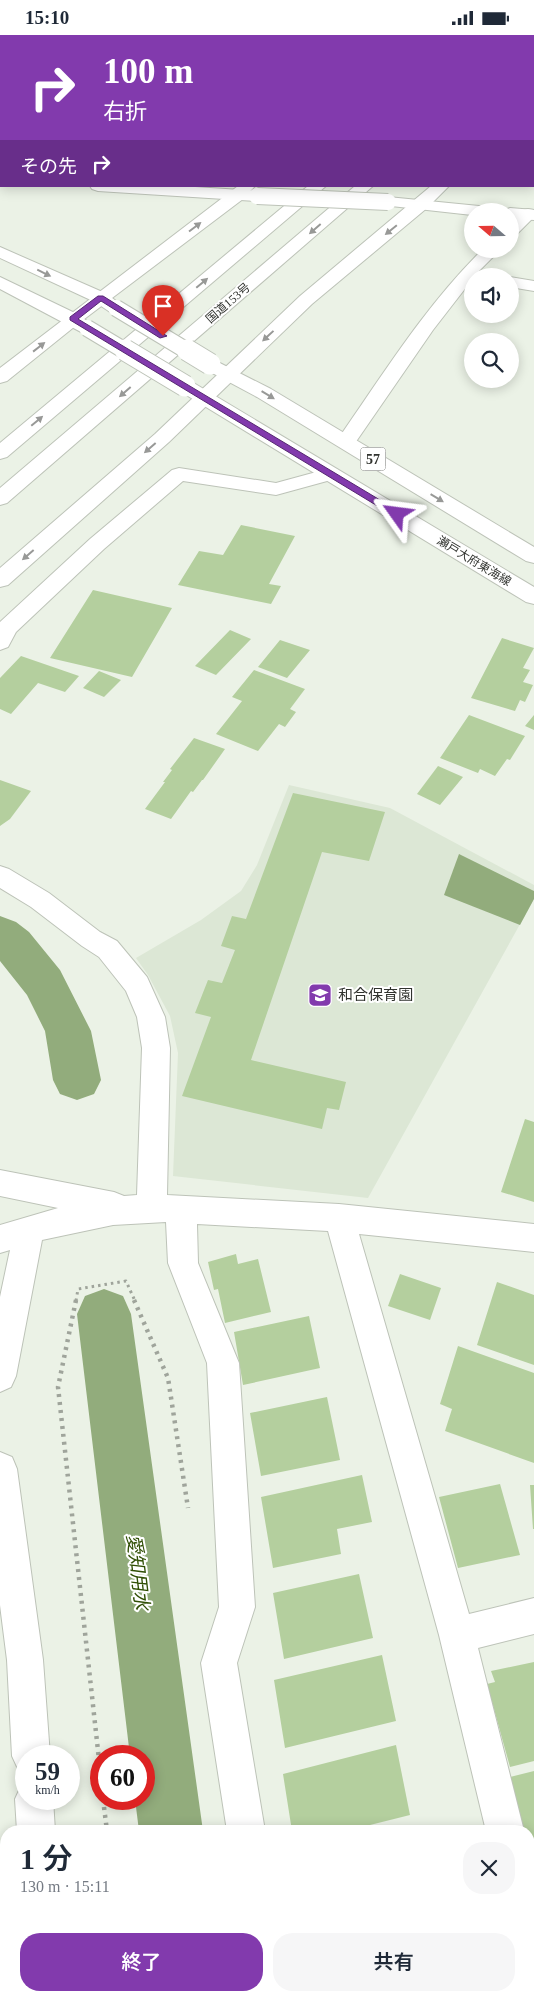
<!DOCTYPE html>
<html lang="ja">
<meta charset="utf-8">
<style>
body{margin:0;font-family:"Times New Roman","Noto Sans JP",serif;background:#f6f6f7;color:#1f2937;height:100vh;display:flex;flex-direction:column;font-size:19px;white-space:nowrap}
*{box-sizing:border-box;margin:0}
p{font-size:16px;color:#747a83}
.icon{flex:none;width:28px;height:28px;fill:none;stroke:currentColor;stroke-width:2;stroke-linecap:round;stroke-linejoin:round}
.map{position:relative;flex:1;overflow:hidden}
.side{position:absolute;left:0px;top:1790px;width:535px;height:176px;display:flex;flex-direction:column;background:#fff;border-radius:20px 20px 0 0;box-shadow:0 2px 12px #0003}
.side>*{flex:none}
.guide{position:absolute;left:0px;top:0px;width:535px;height:152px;box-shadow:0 2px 12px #0003;background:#823aad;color:#fff;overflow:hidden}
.needle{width:32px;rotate:290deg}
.controls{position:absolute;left:464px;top:168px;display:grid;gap:10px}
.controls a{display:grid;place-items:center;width:55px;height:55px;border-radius:50%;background:#fff;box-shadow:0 2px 12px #0003;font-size:25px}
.speed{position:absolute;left:15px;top:1710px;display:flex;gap:10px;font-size:25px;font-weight:700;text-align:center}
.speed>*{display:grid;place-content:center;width:65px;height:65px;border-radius:50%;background:#fff;box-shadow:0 2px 12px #0003;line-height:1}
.speed small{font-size:12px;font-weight:400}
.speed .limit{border:8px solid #d22;background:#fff;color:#111}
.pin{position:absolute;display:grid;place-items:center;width:42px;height:42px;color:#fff;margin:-51px -21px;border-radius:50% 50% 50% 0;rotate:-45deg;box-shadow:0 0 5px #0007}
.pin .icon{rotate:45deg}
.me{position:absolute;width:55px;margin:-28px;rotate:301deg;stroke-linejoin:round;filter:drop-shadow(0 0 4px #0008)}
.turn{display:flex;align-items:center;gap:18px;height:105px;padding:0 20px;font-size:22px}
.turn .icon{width:65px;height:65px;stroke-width:2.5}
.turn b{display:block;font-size:35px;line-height:42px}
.then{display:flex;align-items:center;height:48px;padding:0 20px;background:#0003;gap:10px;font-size:19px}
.round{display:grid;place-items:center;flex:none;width:52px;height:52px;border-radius:20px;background:#f6f6f7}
.head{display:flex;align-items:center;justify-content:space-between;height:85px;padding:0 20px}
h1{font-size:30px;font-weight:600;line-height:38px}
.action{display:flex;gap:10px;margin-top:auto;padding:10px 20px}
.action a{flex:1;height:58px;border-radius:20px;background:#823aad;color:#fff;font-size:20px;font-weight:600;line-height:58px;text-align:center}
.action a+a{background:#f6f6f7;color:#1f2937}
.status{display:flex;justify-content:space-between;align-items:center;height:35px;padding:0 25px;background:#fff;direction:ltr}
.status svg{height:14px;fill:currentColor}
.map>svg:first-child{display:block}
.built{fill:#dce7d5}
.water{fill:#92ac7c}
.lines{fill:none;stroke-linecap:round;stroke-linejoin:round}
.canal{fill:#92ac7c;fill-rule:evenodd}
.building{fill:#b4cf9e}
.minor-casing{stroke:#bdc3b8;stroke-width:2}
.tertiary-casing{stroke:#bdc3b8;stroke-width:2}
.primary-casing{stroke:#bdc3b8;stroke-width:2}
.trunk-casing{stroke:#bdc3b8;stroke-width:2}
.path-far1{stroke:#9fa49b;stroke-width:3;stroke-dasharray:2.5 4;stroke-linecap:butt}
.path{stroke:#9fa49b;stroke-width:4.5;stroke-dasharray:3 5;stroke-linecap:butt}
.minor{fill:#fff;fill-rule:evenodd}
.tertiary{fill:#fff;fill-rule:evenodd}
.primary{fill:#fff;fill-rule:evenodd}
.trunk{fill:#fff;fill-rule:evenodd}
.tertiary-bridge-casing{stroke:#bdc3b8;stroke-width:18;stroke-linecap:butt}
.primary-bridge-far1-casing{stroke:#bdc3b8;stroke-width:18;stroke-linecap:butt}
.primary-bridge-casing{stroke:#bdc3b8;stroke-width:23;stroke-linecap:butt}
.tertiary-bridge{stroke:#fff;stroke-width:16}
.primary-bridge-far1{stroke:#fff;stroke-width:16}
.primary-bridge{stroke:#fff;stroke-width:21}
.oneway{fill:#989997}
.route{fill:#823aad;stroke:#542670}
.labels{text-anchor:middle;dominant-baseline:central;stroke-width:4;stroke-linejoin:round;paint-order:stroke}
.far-street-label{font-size:12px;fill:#31332f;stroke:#fff}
.shield{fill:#fff;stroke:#6f706d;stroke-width:1}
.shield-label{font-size:14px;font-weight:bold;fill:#31332f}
.poi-label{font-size:15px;fill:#31332f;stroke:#fff;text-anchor:start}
.near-water-label{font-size:19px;font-style:italic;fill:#304f05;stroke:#fff}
</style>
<div class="status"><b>15:10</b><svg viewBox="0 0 49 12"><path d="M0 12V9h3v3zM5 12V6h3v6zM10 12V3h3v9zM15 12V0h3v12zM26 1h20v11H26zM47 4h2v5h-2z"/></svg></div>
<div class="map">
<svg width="534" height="1966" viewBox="0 0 534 1966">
<rect width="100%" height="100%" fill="#ebf2e6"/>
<!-- built -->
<path class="built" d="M289,750L390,773L534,850V864L368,1163L173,1141L178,1018L170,981L148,940L136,923L201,885L241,856L257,830Z"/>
<!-- water -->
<path class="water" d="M459,819L534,856V864L520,890L444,860Z"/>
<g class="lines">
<!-- canal -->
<path class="canal" d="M0,881L16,887L29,897L60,935L91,996L101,1045L94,1059L77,1065L60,1059L53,1045L45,996L27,960L0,926Z
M104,1254L123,1261L131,1279L203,1796H139L135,1764H144V1721H130L77,1279L85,1261Z
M159,1960H227V1966H159Z"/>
</g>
<!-- building -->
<path class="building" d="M241,490L295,501L269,549L281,551L271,569L178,550L199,516L223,520Z
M93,555L172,573L132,642L50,623Z
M230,595L251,604L216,640L195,631Z
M502,603L534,613L523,633L530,635L523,647L533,650L525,667L520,665L515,676L471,663Z
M280,605L310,615L287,643L258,632Z
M21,621L79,641L65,657L38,648L11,679L0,674V643Z
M254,635L305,654L290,674L296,677L285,692L279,689L258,716L216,699L242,666L232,662Z
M99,636L121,645L104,662L83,653Z
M469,680L525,701L510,725L507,724L495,741L480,734L478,738L440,723Z
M534,680V695L525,691Z
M194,703L225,714L203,745H202L193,757L191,756L171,784L145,774L165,747H163L172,735L170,734Z
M438,731L463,742L440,770L417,759Z
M0,745L31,756L10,784L0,791Z
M293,758L385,777L369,826L322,817L251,1025L346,1047L339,1075L327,1073L322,1094L182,1061L211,982L195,978L208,945L222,948L235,915L221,911L232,881L246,884Z
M525,1084L534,1087V1167L501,1157Z
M236,1219L238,1229L258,1224L271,1277L225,1288L218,1254L214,1255L208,1227Z
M400,1239L441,1253L430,1285L388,1271Z
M497,1247L534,1260V1330L477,1310Z
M309,1281L320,1333L243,1350L234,1297Z
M458,1311L534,1338V1428L445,1396L452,1374L440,1369Z
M327,1362L340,1425L261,1441L250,1378Z
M362,1440L372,1487L337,1494L341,1519L273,1533L261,1462Z
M500,1449L520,1520L458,1533L439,1462Z
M530,1450H534V1494H533Z
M359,1539L373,1603L284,1624L273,1558Z
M382,1620L396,1686L285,1713L274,1645Z
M534,1627V1726L510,1732L487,1649L495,1647L491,1636Z
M396,1710L410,1780L346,1796H292L283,1739Z
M534,1736V1811L529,1812V1796H524L510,1742Z
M338,1960H450L451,1966H339Z"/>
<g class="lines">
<!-- minor casing -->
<g class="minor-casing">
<path id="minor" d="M528,174L534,175V182L516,200L510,201V187L522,175Z
M483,214H501L479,236L483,237L486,241H472V246H471L433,295L353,411L346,413L339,411L336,407C382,341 425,271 483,214Z
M510,242L534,246V256L510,252Z
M179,433L276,448L331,433L338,435L341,439L338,443L276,460L183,446L104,514L16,597L8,612L0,615V587L90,504L172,435Z
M0,831L9,834L49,858L100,897L117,906L147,942L165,982L170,1013L167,1160L339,1169L534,1189V1217L359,1199L469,1579L534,1563V1599L478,1613L524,1796H486L439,1600L328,1196L197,1189L198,1228L239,1328L255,1572L237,1628L265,1796H227L201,1628L219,1572L207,1328L168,1228L166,1187L113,1190L42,1205L16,1341L11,1352L0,1357V1262L10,1215L0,1218V1190L58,1173L0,1161V1135L114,1157L124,1161L137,1160L142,1013L137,982L126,956L99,922L82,911L31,872L0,853Z
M0,1417L12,1422L17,1434L43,1625L50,1721H26V1738L18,1734L12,1721L7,1625L0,1570Z
M26,1748V1764H53L55,1796H17L15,1764L21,1751Z
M529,1872L534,1874V1933L529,1931Z
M27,1960H67V1966H27Z
M252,1960H292L293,1966H253Z"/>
</g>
<!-- tertiary casing -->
<g class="tertiary-casing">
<path id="tertiary" d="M0,140H1V150H0Z
M90,151H180L257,156L263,158L265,161L263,164L257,166L98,156L92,154Z
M388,162L479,171L485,172L487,176H472V180L382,170L380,167L382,164Z
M510,173L534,175V185L510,183V176H503Z"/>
</g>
<!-- primary casing -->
<g class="primary-casing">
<path id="primary" d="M0,212L107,259L125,273L122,277L116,278L110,277L95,267L0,223Z
M0,242L79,280L96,293L93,297L87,298L81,297L0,254Z
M210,323L271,354L534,512V528L526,526L257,362L203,333L201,329L203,325Z
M185,345L192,347L534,552V569L526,567L178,355L176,351L178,347Z"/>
</g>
<!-- trunk casing -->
<g class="trunk-casing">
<path id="trunk" d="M238,151H255L243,164L79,288L7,346L0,348V333Z
M308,151H326L7,422L0,424V408Z
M355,151H373L7,468L0,470V453Z
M431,151H449L427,173L312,269L169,407L8,550L0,552V533L155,399L300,261Z"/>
</g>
<!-- path-far1 -->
<path class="path-far1" d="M76,1266L78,1254L126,1246L135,1266"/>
<!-- path -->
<path class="path" d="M76,1265L58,1352L101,1743
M134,1265L168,1343L188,1473
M103,1764L107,1796
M125,1960L126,1966"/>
<!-- minor -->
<use href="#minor" class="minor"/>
<!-- tertiary -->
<use href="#tertiary" class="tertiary"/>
<!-- primary -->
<use href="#primary" class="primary"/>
<!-- trunk -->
<use href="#trunk" class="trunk"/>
<!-- tertiary-bridge casing -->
<g class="tertiary-bridge-casing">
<path id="tertiary-bridge" d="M257,161L388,167"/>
</g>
<!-- primary-bridge-far1 casing -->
<g class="primary-bridge-far1-casing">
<path id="primary-bridge-far1" d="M116,273L189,317
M87,293L127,317"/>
</g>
<!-- primary-bridge casing -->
<g class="primary-bridge-casing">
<path id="primary-bridge" d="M125,315L185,351
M187,315L210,329"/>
</g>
<!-- tertiary-bridge -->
<use href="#tertiary-bridge" class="tertiary-bridge"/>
<!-- primary-bridge-far1 -->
<use href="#primary-bridge-far1" class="primary-bridge-far1"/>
<!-- primary-bridge -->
<use href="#primary-bridge" class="primary-bridge"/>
</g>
<!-- one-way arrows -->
<defs><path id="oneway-solid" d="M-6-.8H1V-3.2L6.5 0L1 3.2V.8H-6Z" transform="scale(1.25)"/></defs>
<g class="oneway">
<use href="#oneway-solid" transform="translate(195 192) rotate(-37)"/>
<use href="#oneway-solid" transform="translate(315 194) rotate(139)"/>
<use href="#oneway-solid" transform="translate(391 195) rotate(141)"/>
<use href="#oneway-solid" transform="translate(44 238) rotate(26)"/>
<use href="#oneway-solid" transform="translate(202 248) rotate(-40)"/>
<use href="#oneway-solid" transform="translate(268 301) rotate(137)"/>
<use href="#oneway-solid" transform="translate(39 312) rotate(-38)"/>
<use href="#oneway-solid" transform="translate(125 357) rotate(139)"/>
<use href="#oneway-solid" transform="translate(268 360) rotate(31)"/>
<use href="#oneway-solid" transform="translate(37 386) rotate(-40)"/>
<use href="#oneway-solid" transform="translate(150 413) rotate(139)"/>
<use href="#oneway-solid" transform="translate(437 463) rotate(31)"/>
<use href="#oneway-solid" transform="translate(28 520) rotate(139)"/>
</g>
<!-- route -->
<path class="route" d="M98,261H103L167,301L160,303L101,266L78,284L400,477V481H394L70,285V282Z"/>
<!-- icons -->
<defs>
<g id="school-square" transform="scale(1.25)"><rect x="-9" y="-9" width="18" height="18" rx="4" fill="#823aad" stroke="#fff"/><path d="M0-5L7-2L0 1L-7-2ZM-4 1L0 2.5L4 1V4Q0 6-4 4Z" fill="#fff"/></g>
</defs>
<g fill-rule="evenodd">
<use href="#school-square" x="320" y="960"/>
</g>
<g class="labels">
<!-- far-street labels -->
<g class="far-street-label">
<text transform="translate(228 268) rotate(-41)">国道153号</text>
<text transform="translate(474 526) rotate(31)">瀬戸大府東海線</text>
</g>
<!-- shield labels -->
<rect class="shield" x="360.5" y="412.5" width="25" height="23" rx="4"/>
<g class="shield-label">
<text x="373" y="424">57</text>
</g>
<!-- poi labels -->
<g class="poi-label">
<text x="338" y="960">和合保育園</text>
</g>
<!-- near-water labels -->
<g class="near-water-label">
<text transform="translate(138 1537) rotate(83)">愛知用水</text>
</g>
</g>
</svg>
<div class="controls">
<a><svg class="needle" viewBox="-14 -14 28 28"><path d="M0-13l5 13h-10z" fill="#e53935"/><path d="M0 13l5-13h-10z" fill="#747a83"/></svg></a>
<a><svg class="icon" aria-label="sound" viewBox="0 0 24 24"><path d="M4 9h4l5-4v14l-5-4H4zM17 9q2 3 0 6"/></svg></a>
<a><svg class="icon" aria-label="search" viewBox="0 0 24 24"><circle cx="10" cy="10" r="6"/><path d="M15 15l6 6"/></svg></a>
</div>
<div class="speed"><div>59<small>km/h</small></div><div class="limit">60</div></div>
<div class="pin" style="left:163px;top:301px;background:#d93025"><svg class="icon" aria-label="arrive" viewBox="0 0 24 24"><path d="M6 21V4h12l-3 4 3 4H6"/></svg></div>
<svg class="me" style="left:397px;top:479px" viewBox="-20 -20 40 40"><path d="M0-17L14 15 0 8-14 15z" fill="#823aad" stroke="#fff" stroke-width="4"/></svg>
<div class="guide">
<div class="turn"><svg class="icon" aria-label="right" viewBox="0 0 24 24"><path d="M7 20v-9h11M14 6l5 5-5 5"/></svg><div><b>100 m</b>右折</div></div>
<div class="then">その先<svg class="icon" aria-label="right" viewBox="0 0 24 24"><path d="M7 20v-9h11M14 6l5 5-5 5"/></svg></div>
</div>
<section class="side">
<div class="head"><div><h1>1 分</h1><p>130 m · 15:11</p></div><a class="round"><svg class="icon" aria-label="close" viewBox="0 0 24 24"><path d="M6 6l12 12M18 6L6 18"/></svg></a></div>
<div class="action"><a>終了</a><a>共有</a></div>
</section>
</div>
